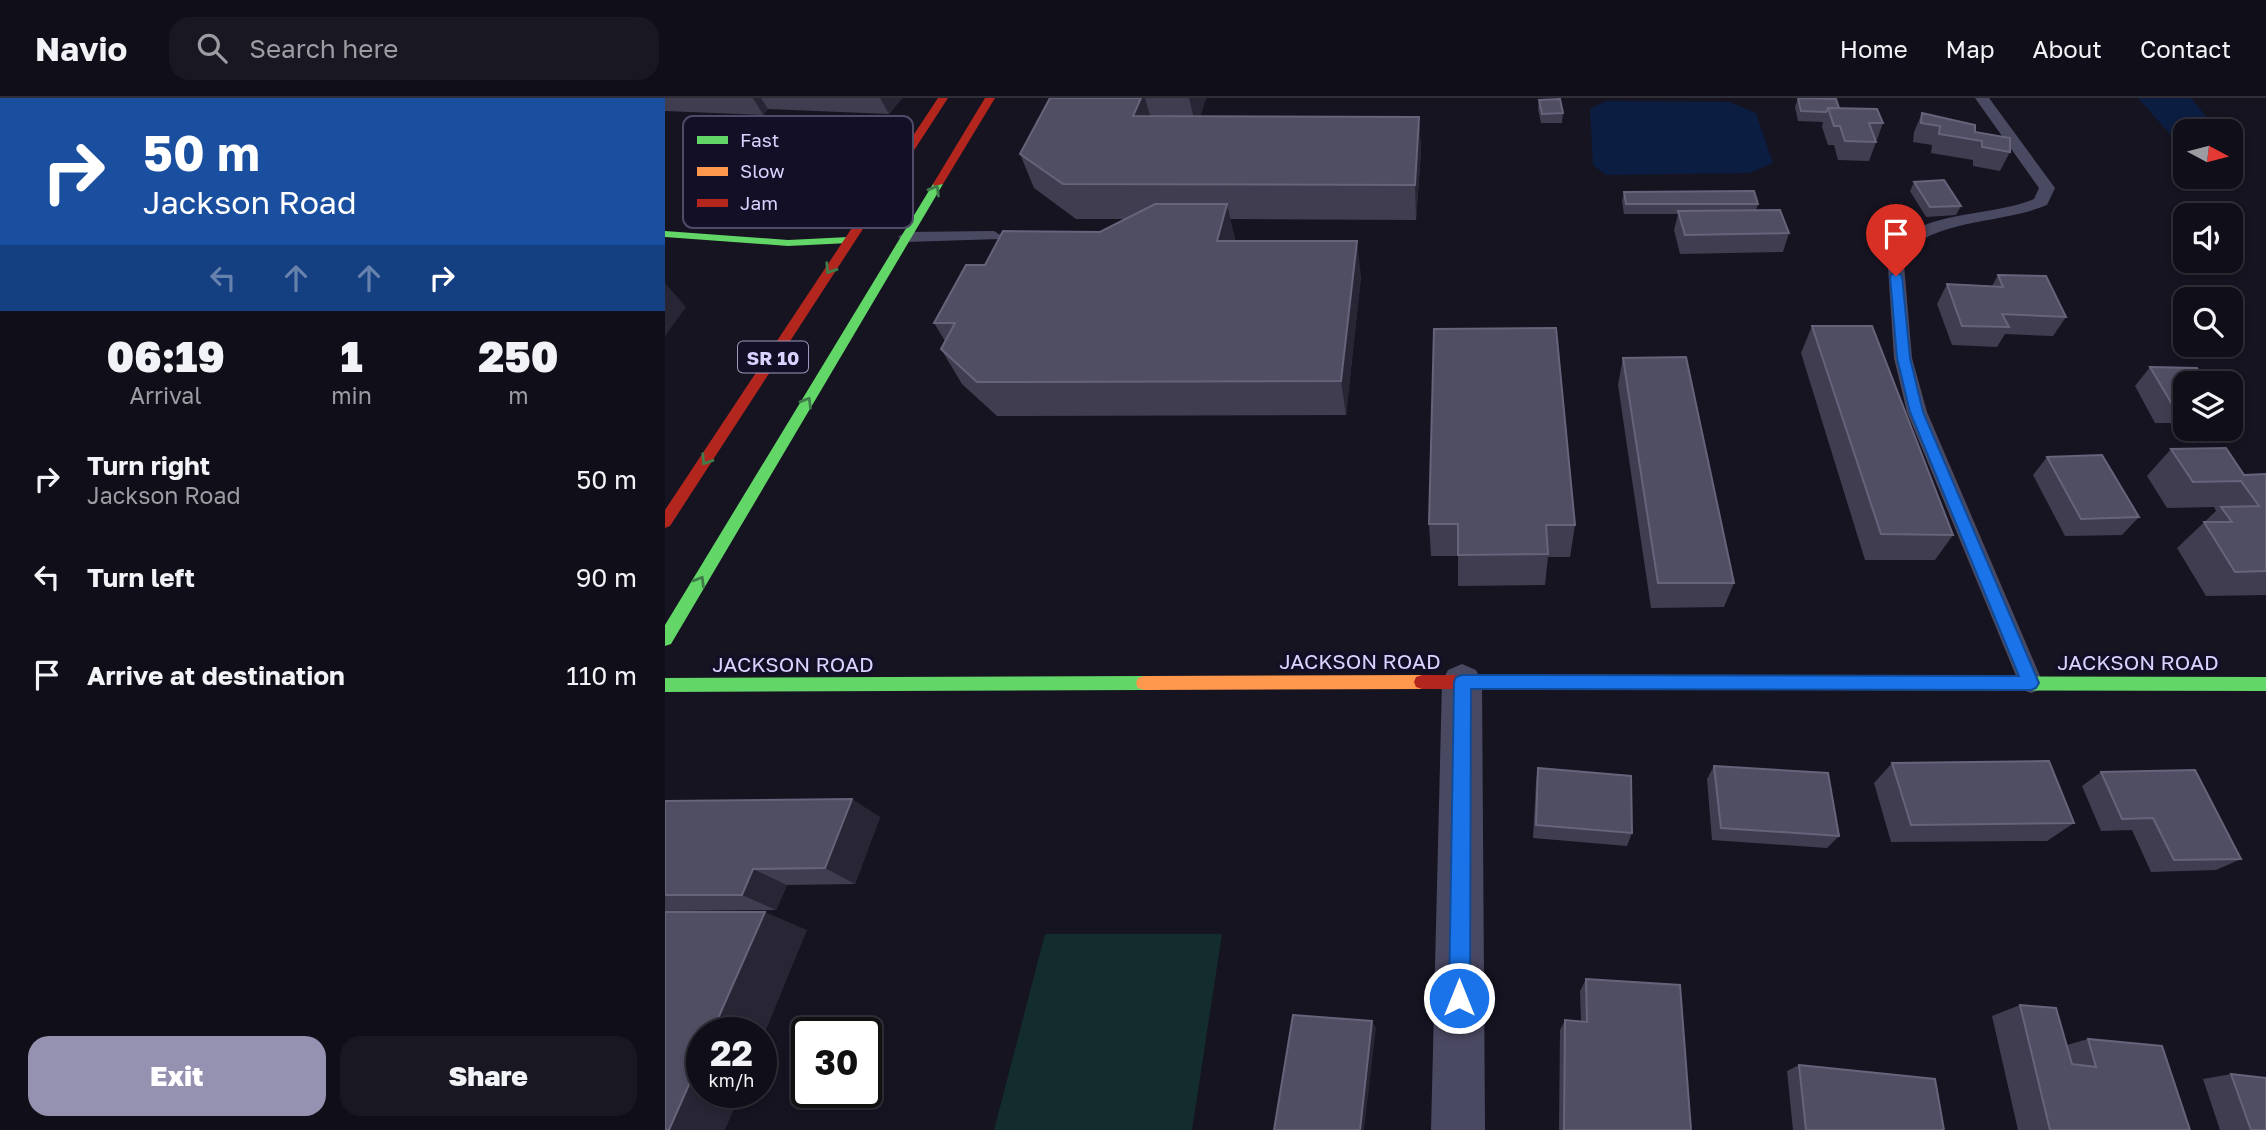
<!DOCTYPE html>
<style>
body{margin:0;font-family:"Golos Text",sans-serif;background:#191822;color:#f1f3f6;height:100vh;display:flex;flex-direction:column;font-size:26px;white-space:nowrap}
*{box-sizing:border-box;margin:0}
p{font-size:23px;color:#9c9ca2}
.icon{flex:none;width:38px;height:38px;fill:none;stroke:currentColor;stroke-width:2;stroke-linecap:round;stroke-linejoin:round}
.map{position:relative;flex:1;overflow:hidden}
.panel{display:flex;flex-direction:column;background:#100f19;width:665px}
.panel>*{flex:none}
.banner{background:#1a4fa0;color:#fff;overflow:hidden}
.needle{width:46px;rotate:97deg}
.controls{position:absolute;left:1508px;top:21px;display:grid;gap:14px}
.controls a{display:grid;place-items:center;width:70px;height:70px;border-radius:14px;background:#100f19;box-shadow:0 4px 10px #0003,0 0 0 2px #302f38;font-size:35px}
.speed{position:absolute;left:21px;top:919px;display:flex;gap:14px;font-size:35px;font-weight:700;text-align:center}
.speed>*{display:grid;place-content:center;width:91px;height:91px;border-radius:50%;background:#100f19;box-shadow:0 4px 10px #0003,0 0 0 2px #302f38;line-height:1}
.speed small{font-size:18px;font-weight:400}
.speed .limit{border:4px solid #111;border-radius:10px;background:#fff;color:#111}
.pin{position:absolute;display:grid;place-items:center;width:60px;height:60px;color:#fff;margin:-72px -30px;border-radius:50% 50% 50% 0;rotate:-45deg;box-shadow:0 0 7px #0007}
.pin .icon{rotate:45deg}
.me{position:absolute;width:77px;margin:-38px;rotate:0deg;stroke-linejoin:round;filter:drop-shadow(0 0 5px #0008)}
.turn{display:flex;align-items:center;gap:24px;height:147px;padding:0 28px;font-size:32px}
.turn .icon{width:91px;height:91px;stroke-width:2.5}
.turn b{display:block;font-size:49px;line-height:60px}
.lanes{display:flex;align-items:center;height:66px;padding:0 28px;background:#0003;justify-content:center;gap:35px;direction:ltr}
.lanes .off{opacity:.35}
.eta{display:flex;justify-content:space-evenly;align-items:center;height:119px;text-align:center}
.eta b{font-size:42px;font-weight:800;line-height:49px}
.cta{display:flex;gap:14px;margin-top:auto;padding:14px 28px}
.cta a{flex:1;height:80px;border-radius:21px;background:#9591b1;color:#fff;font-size:28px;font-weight:800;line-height:80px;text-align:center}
.cta a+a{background:#191822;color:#f1f3f6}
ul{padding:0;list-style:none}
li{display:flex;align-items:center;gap:21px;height:98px;padding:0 28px}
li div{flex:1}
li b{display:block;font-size:26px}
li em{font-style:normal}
header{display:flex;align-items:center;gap:42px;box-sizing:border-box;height:98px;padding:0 35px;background:#100f19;border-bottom:2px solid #302f38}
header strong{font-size:33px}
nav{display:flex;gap:38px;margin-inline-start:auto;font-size:24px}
.search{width:490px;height:63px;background:#191822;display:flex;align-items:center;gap:18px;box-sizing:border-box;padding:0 24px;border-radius:21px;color:#9c9ca2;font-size:26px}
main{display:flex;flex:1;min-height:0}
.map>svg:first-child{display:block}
.green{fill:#132c2d}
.water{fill:#0b1e41}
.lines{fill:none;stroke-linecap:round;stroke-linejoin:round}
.lane{fill:#4a4962;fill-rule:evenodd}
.street{fill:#4a4962;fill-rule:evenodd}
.fast{fill:#63d668;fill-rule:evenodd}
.slow{fill:#ff974d;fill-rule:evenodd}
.jam{fill:#b3261e;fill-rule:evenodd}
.wall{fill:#403d50}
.shaded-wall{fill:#282635}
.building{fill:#504e63;stroke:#66637b;stroke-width:2}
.oneway{stroke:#3f7c4a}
.route{fill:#1a73e8;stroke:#114b97;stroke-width:2}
.labels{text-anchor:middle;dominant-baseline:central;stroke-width:7;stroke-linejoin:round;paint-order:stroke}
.shield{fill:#130f26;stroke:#9e99be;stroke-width:2}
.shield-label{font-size:19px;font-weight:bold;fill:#d9d4ff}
.street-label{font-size:21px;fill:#d9d4ff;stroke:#130f26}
.key{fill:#130f26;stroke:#4e4a67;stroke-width:2}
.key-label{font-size:19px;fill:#d9d4ff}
</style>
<header>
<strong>Navio</strong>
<div class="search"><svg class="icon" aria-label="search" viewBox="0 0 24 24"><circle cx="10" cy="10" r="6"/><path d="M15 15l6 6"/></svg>Search here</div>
<nav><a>Home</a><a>Map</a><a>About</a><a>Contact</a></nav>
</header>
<main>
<section class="panel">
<div class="banner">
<div class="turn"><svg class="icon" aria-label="right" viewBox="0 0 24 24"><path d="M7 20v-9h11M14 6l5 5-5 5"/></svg><div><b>50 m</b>Jackson Road</div></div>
<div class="lanes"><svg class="icon off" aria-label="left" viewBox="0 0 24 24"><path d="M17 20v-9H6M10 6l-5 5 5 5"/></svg><svg class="icon off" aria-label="ahead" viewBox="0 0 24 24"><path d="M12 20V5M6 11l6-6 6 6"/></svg><svg class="icon off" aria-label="ahead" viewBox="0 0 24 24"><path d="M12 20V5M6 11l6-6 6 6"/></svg><svg class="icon" aria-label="right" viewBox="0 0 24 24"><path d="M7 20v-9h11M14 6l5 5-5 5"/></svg></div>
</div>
<div class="eta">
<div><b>06:19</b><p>Arrival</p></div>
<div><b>1</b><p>min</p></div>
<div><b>250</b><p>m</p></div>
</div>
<ul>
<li><svg class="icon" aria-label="right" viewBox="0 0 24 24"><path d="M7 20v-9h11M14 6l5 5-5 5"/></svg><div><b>Turn right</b><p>Jackson Road</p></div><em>50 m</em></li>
<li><svg class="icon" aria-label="left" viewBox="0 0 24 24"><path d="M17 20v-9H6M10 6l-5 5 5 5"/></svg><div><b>Turn left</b></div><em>90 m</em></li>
<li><svg class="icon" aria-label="arrive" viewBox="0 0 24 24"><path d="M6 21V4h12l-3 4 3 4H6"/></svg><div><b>Arrive at destination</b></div><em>110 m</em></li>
</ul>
<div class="cta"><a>Exit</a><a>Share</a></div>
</section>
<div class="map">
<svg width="1601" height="1032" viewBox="0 0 1601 1032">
<rect width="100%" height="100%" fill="#161421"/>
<!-- green -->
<path class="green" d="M380,836H557L527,1032H329Z"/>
<!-- water -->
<path class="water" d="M1473,0H1526L1553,33H1521V54Z
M941,3L1064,4L1091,15L1108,65L1085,75L941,77L928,67L925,11Z"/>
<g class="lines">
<!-- lane -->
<path class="lane" d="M1310,0H1324L1390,90L1382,107C1336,126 1276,120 1238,155L1247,260L1262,314L1378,585L1374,592L1366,595L1358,592L1354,585L1242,314L1229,260L1222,154C1254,111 1324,120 1369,101L1374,90Z
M329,133L337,138L335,141L241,144L233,139L241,134Z"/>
<!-- street -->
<path class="street" d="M797,566L811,572L817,584L820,1032H766L777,584L783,572Z"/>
<!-- fast -->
<path class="fast" d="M273,83L278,86L6,546L0,548V527L268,86Z
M0,133L123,142L184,139L190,142L184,145L123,148L0,139Z
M479,578L485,580L487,585L485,590L479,592L0,594V580Z
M1182,578L1601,579V593L1182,592L1176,590L1174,585L1176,580Z"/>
<!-- slow -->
<path class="slow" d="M757,577L763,579L765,584L763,589L757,591L479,592L473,590L471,585L473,580L479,578Z"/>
<!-- jam -->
<path class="jam" d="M273,0H283L5,428L0,430V412Z
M320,0H330L278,86L269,88L268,86Z
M757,577L1182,578L1188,580L1190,585L1188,590L1182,592L757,591L751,589L749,584L751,579Z"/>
</g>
<!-- wall -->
<path class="wall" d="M0,0H237L224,16L103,11L98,17L0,13Z
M385,0H541L535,18L754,19L756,53L751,122L565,121L570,141L569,143L696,178L681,317L332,318L297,286L276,251L280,243L269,225L320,167L435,134L461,121H411L369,90L355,56Z
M1133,0L1174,10L1218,25L1204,63L1173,62L1169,47H1163L1157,29L1158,24L1133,23L1130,9Z
M874,2L898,15L897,25H876L873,11Z
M1257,15L1310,34L1345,54L1335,73L1308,68V62L1266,55L1267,47L1248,44L1249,34Z
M165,24L176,43L144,87L76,88L62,69Z
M1249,84L1296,108L1291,117L1261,119L1245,93Z
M959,94L1093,106L1091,112L1124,135L1118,154L1015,156L1009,132L1013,116H959L957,103Z
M1333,177L1401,219L1388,238L1340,236L1332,249L1287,247L1272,206L1282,186L1327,188Z
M1147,228L1288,437L1270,462H1200L1136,255Z
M958,260L1069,485L1059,509L986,510L953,287Z
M1485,269L1521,285V325H1490L1470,288Z
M1506,351L1579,377L1601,376V497L1541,498L1512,450L1551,413L1549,409L1502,410L1482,378Z
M1382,359L1474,419L1457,437L1400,438L1368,377Z
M764,426L910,427L905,459H883L880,487L793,488V458H766Z
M1227,665L1409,725L1382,743L1226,744L1209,685Z
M1049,668L1174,738L1162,750L1047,742L1042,681Z
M873,670L967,735L962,748L868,740L871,684Z
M1436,674L1576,761L1551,772L1486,774L1467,732L1436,733L1417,688Z
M0,703L215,719L190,786L122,787L111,812L0,813Z
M921,881L1026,1032H894L895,932L900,922L916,923L915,893Z
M1355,907L1402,947L1423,941L1525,1032H1353L1327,918Z
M1134,967L1279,1032H1128L1122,973Z
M1566,976L1601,1032H1555L1538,981Z"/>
<!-- shaded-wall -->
<path class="shaded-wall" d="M88,0H96L103,11L98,17Z
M215,0H237L224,16Z
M476,0H480L488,28L468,18Z
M524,0H541L531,29Z
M754,19L756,53L751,122L750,87Z
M165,24L176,43L144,87L131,68Z
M562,106L570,141L561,178L552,143Z
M692,143L696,178L681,317L676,283Z
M0,185L21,209L0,238Z
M187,701L215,719L190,786L160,770Z
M88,771L122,787L111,812L77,797Z
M100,814L142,832L96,944V934H47Z
M707,923L711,930L699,1032H695Z
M37,957V994H76L60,1032H4Z"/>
<!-- building -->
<path class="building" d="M385,0H476L468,18L754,19L750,87L398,86L355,56Z
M1133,0L1171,1L1174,10H1163L1161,14L1136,13Z
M895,1L898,15L877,16L874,2Z
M1163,10L1212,11L1218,25H1204L1211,44L1180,43L1175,28H1169Z
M1257,15L1310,27V34L1345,40V54L1317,49V43L1274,36L1275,28L1256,25Z
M1279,82L1296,108L1265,109L1249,84Z
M1089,93L1093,106H961L959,94Z
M490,106H562L552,143H692L676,283L312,284L276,251L290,225H269L301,167H320L338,133L435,134Z
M1115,112L1124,135L1020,137L1013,113Z
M1333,177L1381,178L1401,219L1337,216L1344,229L1297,228L1282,186L1338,189Z
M1147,228H1207L1288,437L1216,436Z
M891,230L910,427H881L883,456L793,457V426H764L769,231Z
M1021,259L1069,485H993L958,260Z
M1485,269L1532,270L1541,285H1521V306H1507Z
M1561,350L1579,377L1601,376V473L1570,474L1539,424H1567L1556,409L1594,408L1576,383L1528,384L1506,351Z
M1437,357L1474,419L1416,421L1382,359Z
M1384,663L1409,725L1246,727L1227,665Z
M1049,668L1163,675L1174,738L1056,730Z
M873,670L966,678L967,735L871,727Z
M1530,672L1576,761L1509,762L1488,720L1457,721L1436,674Z
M187,701L160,770L88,771L77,797H0V703Z
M0,814H100L47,934H37V957L4,1032H0Z
M921,881L1015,887L1026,1032H899L900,922L922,924Z
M1355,907L1391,910L1407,966L1431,969L1423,941L1497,948L1525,1032H1385Z
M628,917L707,923L695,1032H609Z
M1134,967L1270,981L1279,1032H1141Z
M1566,976L1601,980V1032H1586Z"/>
<!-- one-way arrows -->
<defs><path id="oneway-chevron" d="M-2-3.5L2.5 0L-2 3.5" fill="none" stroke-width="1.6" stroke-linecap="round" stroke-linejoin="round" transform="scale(1.75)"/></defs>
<g class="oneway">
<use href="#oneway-chevron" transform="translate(270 92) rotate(-59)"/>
<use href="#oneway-chevron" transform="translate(165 171) rotate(123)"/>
<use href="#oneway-chevron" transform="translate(142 304) rotate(-59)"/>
<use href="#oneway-chevron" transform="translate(41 362) rotate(123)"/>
<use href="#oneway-chevron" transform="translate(35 483) rotate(-59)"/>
</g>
<!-- route -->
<path class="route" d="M1231,174L1237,178L1245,260L1258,314L1374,585L1371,590L1366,592L806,591L805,900L802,907L794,910L787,907L784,900L789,584L791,579L797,577L1354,578L1245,314L1232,260L1225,178Z"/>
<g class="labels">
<!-- shield labels -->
<rect class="shield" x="73" y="243.5" width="70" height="31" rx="5"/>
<g class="shield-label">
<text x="108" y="259">SR 10</text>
</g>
<!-- street labels -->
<g class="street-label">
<text x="695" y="563">JACKSON ROAD</text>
<text x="1473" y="564">JACKSON ROAD</text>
<text x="128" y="566">JACKSON ROAD</text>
</g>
</g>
<!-- legend -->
<rect x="18" y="18" width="230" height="112" rx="10" class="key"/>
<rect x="32" y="38" width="31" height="8" fill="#63d668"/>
<rect x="32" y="69" width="31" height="9" fill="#ff974d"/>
<rect x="32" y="101" width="31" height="8" fill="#b3261e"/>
<g class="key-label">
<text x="75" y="49">Fast</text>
<text x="75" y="80">Slow</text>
<text x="75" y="112">Jam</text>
</g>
</svg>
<div class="controls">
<a><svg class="needle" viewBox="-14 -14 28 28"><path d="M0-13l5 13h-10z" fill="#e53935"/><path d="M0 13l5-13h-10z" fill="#9c9ca2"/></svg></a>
<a><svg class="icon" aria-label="sound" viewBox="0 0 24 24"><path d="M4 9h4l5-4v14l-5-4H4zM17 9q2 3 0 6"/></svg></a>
<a><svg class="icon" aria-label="search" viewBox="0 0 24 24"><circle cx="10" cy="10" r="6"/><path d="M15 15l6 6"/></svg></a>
<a><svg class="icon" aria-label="layers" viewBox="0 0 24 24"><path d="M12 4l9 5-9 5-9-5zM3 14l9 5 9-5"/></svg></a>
</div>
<div class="speed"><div>22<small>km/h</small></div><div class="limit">30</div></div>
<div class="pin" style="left:1231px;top:178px;background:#d93025"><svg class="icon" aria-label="arrive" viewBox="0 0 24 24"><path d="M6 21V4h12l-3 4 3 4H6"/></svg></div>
<svg class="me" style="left:794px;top:900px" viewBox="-20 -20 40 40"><circle r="17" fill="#1a73e8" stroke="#fff" stroke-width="3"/><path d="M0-11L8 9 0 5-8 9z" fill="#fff"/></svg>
</div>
</main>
